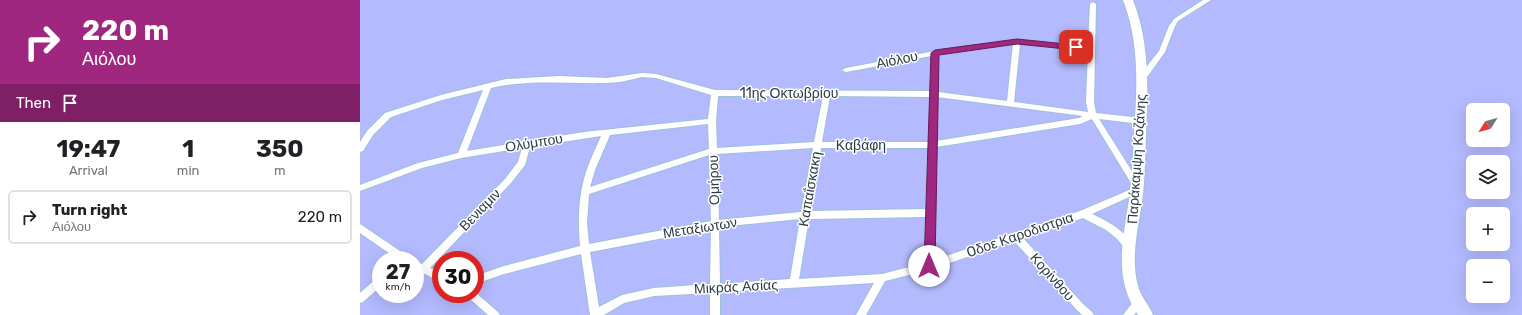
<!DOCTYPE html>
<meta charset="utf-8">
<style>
body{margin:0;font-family:Rubik,sans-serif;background:#f2f2f2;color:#202124;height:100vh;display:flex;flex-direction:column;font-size:15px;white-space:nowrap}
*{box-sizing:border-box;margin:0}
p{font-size:13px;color:#757577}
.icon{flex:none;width:22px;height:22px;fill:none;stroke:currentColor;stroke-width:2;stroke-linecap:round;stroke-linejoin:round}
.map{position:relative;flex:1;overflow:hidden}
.sheet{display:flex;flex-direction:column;background:#fff;width:360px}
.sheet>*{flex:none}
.banner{background:#9f277f;color:#fff;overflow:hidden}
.needle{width:26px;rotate:233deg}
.controls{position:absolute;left:1106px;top:103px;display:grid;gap:8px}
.controls a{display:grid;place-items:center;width:44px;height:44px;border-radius:6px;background:#fff;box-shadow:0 4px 16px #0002;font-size:20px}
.speed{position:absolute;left:12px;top:251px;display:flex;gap:8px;font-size:20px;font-weight:700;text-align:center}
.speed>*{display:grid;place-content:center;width:52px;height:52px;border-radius:50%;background:#fff;box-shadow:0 4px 16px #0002;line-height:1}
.speed small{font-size:10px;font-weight:400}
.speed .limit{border:6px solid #d22;background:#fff;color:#111}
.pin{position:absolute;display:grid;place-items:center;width:34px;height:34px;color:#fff;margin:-17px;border-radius:8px;box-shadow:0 2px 6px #0006}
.me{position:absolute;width:44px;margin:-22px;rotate:0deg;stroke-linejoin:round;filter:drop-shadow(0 0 3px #0008)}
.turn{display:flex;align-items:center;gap:14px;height:84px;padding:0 16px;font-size:18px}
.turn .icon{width:52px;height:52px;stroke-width:2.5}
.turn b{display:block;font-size:28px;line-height:34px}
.then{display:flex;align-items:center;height:38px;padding:0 16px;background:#0003;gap:8px;font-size:15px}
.eta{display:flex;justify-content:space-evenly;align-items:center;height:68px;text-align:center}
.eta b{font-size:24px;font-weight:700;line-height:28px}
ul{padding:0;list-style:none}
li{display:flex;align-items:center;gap:12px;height:54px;margin:0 8px 6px;padding:0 8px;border:2px solid #e0e0e0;border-radius:6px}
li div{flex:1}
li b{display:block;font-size:15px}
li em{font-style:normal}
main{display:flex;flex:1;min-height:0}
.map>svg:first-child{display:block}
.green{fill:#b3bafd;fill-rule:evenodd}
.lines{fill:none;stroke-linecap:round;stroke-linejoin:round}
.street-casing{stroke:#9fc1d8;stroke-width:2}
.secondary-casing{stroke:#9fc1d8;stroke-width:2}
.street{fill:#fff;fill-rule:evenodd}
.secondary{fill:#fff;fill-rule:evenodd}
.route{fill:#9f277f;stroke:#671953}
.labels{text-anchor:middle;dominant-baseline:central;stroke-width:3;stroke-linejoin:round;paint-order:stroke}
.street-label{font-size:14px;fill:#2d3b44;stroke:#fff}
</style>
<main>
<section class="sheet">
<div class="banner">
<div class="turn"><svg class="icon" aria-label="right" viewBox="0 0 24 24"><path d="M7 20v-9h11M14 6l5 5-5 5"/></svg><div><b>220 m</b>Αιόλου</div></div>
<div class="then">Then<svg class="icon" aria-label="arrive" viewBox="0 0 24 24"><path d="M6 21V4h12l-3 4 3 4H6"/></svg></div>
</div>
<div class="eta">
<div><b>19:47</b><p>Arrival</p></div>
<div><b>1</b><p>min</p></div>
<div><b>350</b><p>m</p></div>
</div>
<ul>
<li><svg class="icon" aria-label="right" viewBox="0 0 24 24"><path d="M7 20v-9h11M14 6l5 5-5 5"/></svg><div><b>Turn right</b><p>Αιόλου</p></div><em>220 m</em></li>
</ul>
</section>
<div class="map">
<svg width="1162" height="315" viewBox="0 0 1162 315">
<rect width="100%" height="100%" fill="#e2f0fa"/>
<!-- green -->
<path class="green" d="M0,0H1162V315H0ZM1113,110H1143V140H1113ZM1113,162H1143V192H1113ZM1113,214H1143V244H1113ZM21,260H55V294H21ZM81,260H115V294H81ZM1113,266H1143V296H1113Z"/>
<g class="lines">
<!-- street casing -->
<g class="street-casing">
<path id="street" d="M843,0H851L818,21L815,26L805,52L785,80H779L778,78L779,76L799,51L809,26L814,19Z
M733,2L736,4L734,102L736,113L781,118L785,121L781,124L739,119L780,184L781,190L780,192L732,214C747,221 766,231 773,246L772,249L769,250L766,249L756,238L746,230L723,218L663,238L723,304L732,312L734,315H722L717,310L654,241L569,270L525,281L506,315H496L514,283L360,292V315H350V293L294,296L264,303L244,315H230L221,254L144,274L115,284V276L144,266L220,246C218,224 218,201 224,179C228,164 235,150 241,136L170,147L165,165L151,183L70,268L81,273V282L55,269V261L62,264L145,179L158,162L162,148L101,158L62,168L0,191V185L58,163L98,153L123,90L82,100L31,117L13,135L3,151L0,152V142L7,131L25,113L81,95L146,79L199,76L247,78L282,73L296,74L355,90L570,91L571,56L486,72L482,70L486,68L575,51L657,39L728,46L730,4ZM653,44L647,101L578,92V55ZM660,44L728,51L726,102L728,112L654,102ZM282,77L296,78L351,95L348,119L224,132L107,151L131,88C168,79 207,84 245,83C257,83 270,80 282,77ZM358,96H463L454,142L357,148L356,121ZM470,96L570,97L569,142H462ZM577,97L723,116L719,118L576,141ZM732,119L774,188L720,211L574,260L576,147L720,124ZM348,124L349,149L230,187L235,170L250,135ZM453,148L441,212L359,220L357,154ZM461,148H568L566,209L450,211ZM349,155L351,221L229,244L227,223L229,194ZM566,217L565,263L522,274L439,279L449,219ZM440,219L430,279L360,284L359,227ZM351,229L350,284L294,288L262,295L239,307L230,252Z
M0,224L49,257L51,260H39L0,233Z
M21,276V286L3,302L0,303V293L18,277Z
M115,292L138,312L140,315H128L108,297L106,294H115Z
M777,300L780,301L782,304L774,315H763L774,301Z"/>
</g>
<!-- secondary casing -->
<g class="secondary-casing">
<path id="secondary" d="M763,0H773C790,44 788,88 786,135C785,155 785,175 783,195C779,225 770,256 778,286C781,297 789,305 793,315H778C749,272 767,229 771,183C773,167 773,151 774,134C777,88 780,44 763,0Z"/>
</g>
<!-- street -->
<use href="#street" class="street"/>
<!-- secondary -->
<use href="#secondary" class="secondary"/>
</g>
<!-- route -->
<path class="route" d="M657,39L716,45L720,47L716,50L657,44L579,55L575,266L573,269L569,270L566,269L564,266L571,53L575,50Z"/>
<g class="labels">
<!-- street labels -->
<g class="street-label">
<text transform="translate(537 60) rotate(-11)">Αιόλου</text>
<text x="429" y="93">11ης Οκτωβρίου</text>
<text transform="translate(174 143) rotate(-9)">Ολύμπου</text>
<text x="501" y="145">Καβάφη</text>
<text transform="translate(777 159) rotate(-86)">Παράκαμψη Κοζάνης</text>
<text transform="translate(354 180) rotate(-92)">Ομήρου</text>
<text transform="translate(450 189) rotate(-80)">Καπαΐσκακη</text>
<text transform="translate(120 210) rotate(-46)">Βενιαμιν</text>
<text transform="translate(340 228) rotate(-9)">Μεταξιωτων</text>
<text transform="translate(660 235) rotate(-19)">Oδοε Καροδιστρια</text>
<text transform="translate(692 277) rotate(48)">Κορίνθου</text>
<text transform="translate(376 287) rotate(-3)">Μικράς Ασίας</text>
</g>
</g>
</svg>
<div class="controls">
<a><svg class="needle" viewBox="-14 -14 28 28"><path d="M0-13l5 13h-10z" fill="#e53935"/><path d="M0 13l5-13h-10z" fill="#757577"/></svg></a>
<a><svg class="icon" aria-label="layers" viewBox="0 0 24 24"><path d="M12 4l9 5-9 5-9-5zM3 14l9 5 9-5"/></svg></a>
<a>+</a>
<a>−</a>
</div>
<div class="speed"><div>27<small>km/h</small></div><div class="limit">30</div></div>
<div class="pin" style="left:716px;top:47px;background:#d93025"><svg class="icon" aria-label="arrive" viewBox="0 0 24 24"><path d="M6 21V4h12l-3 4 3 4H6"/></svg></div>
<svg class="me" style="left:569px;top:266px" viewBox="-20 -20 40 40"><circle r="19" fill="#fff"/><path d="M0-13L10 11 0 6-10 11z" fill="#9f277f"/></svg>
</div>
</main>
